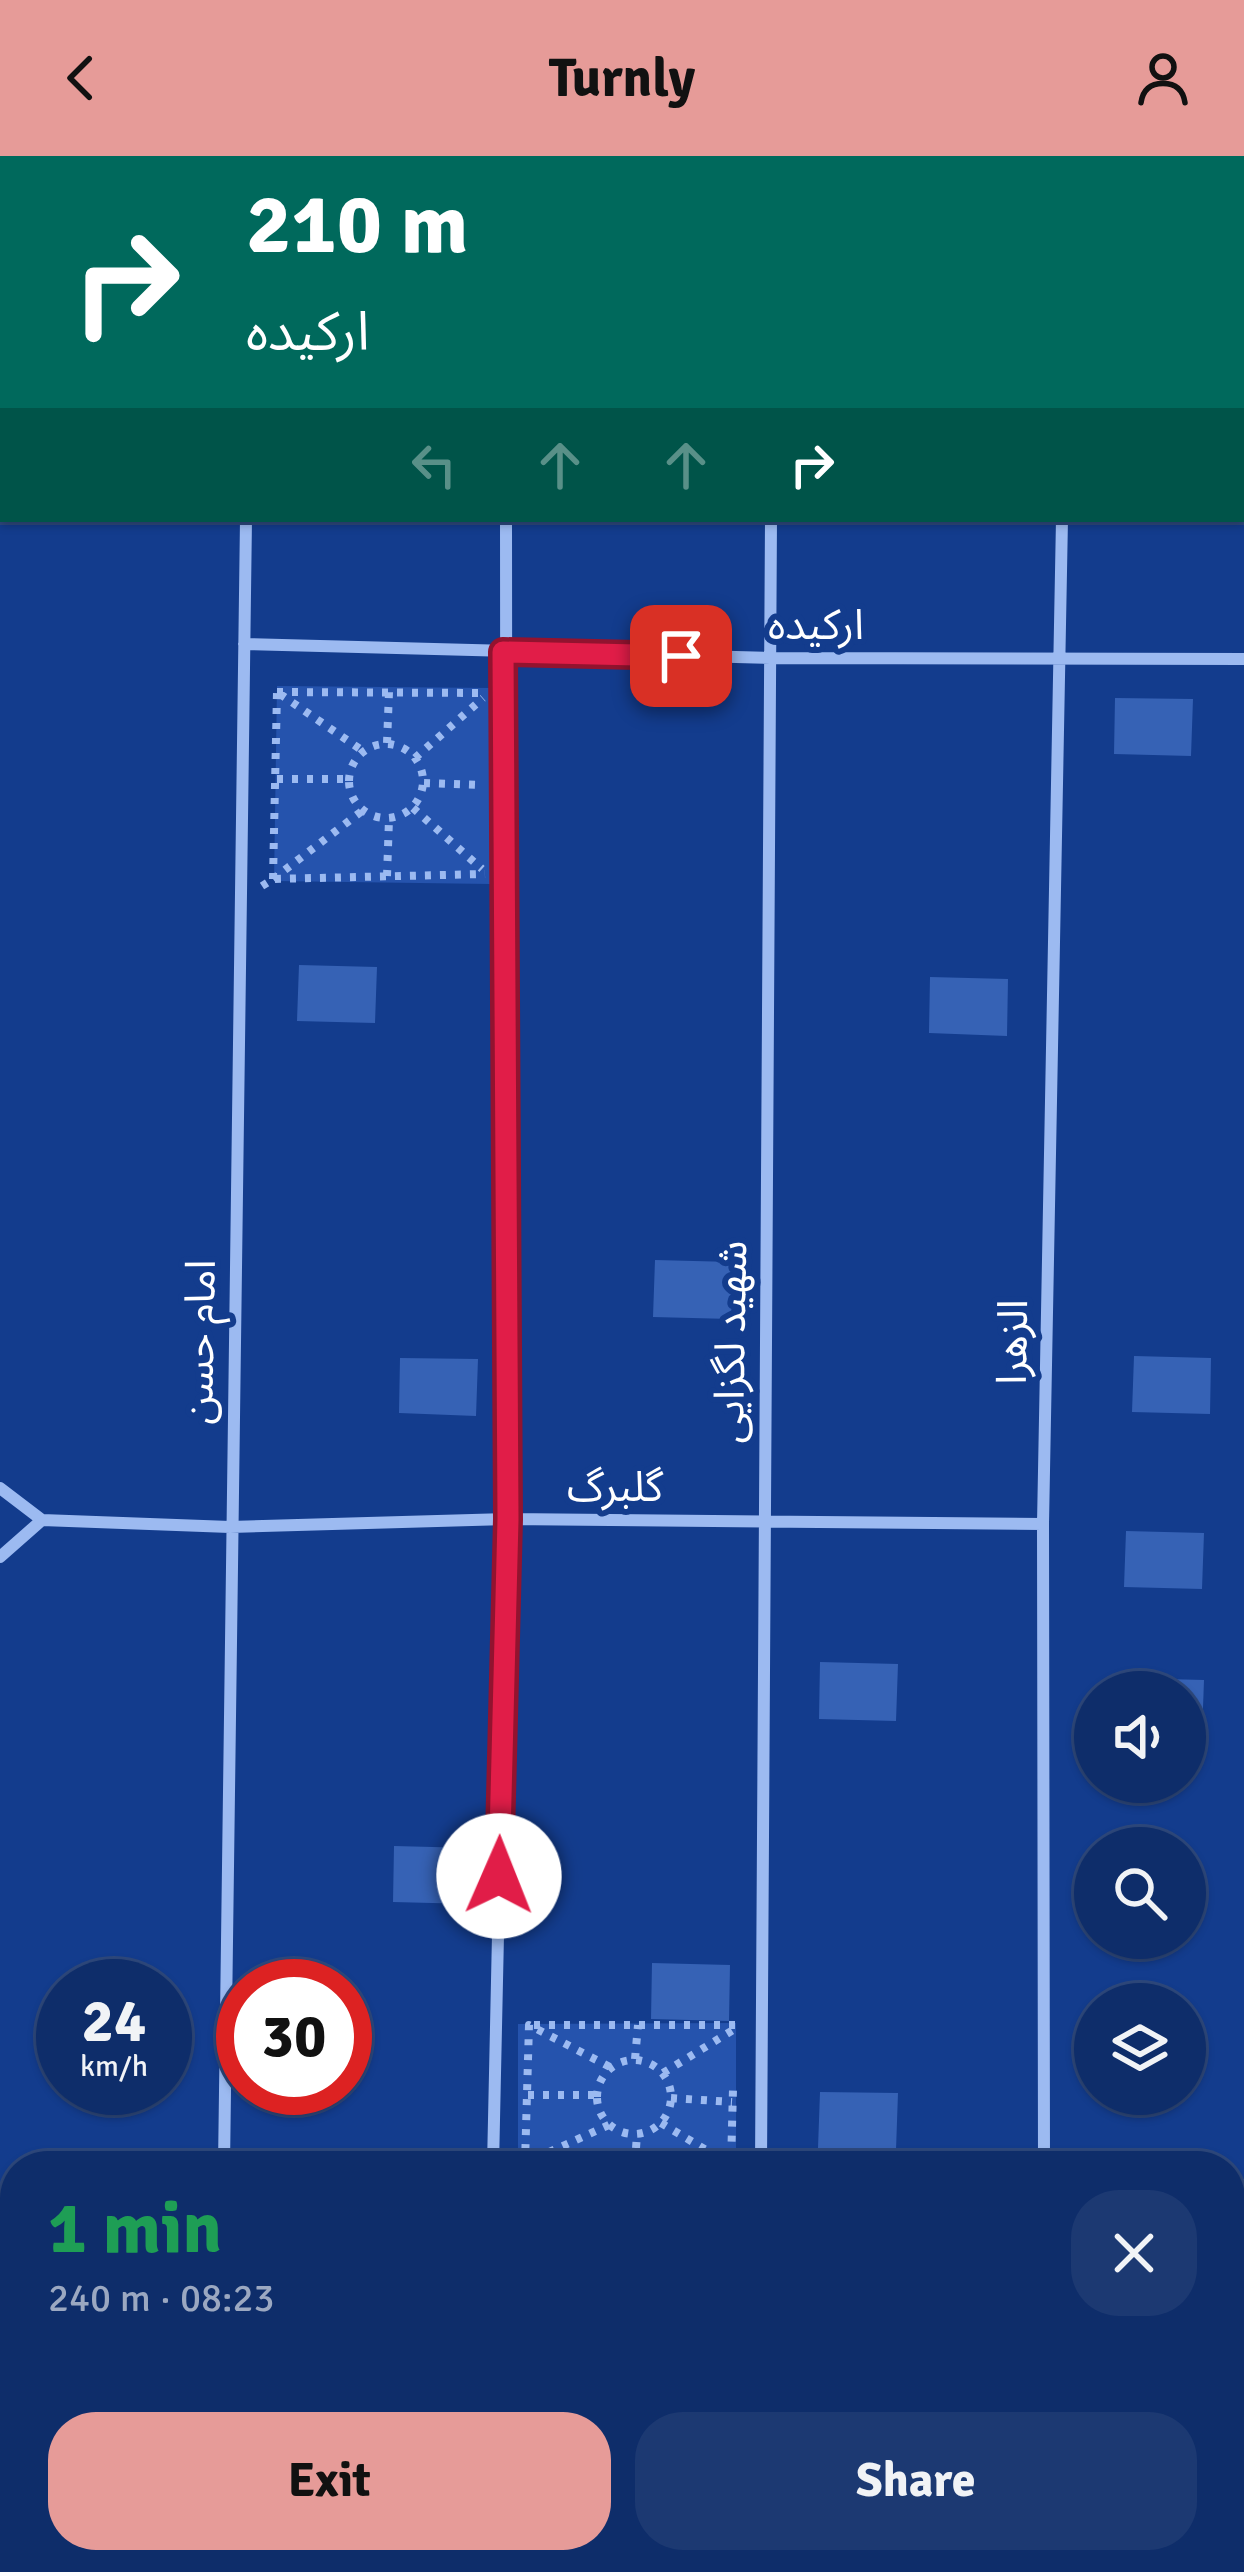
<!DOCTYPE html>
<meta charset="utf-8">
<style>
body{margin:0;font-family:Signika,"Noto Sans Arabic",sans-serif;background:#1c3972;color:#f1f3f6;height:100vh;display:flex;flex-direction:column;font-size:45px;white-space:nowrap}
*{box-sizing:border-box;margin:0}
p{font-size:39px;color:#9ba8c1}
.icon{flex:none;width:66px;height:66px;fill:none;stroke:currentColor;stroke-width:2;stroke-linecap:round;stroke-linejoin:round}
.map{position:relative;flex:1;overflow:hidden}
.sheet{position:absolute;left:0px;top:1995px;width:1245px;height:423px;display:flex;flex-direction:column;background:#0e2d6a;border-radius:48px 48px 0 0;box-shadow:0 3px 9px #0004,0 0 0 3px #2e497e}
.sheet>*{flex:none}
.banner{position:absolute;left:0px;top:0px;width:1245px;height:366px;box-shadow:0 3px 9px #0004,0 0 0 3px #2e497e;background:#00695c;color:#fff;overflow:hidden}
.tools{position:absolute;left:1074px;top:1515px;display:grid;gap:24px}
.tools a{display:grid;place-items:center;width:132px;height:132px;border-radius:50%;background:#0e2d6a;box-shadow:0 3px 9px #0004,0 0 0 3px #2e497e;font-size:60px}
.speed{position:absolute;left:36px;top:1803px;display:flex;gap:24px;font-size:60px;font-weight:700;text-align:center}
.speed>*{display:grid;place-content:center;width:156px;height:156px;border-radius:50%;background:#0e2d6a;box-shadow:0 3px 9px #0004,0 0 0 3px #2e497e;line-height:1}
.speed small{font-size:30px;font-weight:400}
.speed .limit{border:18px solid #d22;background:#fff;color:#111}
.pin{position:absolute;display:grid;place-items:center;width:102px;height:102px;color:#fff;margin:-51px;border-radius:24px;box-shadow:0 6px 18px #0006}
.me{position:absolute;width:132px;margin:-66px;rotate:1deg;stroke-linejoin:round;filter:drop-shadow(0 0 9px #0008)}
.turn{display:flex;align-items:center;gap:42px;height:252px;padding:0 48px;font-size:54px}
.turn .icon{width:156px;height:156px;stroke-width:2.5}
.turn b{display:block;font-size:84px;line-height:102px}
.lanes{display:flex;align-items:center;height:114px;padding:0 48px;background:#0003;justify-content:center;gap:60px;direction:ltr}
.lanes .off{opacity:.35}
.round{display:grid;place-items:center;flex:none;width:126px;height:126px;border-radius:48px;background:#1c3972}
.headline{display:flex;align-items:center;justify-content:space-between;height:204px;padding:0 48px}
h1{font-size:72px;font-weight:700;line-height:90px;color:#1e9e55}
.primary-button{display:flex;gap:24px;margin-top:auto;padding:24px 48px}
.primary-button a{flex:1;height:138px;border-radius:48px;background:#e69b98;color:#111;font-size:48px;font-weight:700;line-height:138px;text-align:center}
.primary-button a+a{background:#1c3972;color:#f1f3f6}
header{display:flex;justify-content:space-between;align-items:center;height:156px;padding:0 48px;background:#e69b98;color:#111;font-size:54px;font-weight:700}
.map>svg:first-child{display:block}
.green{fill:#2553ad}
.building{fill:#3662b5}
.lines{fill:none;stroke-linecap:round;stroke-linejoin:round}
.path{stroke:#9cbaf1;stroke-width:8;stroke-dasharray:6 9;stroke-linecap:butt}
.street{stroke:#9cbaf1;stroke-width:12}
.route-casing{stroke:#92132f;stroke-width:30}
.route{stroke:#e11d48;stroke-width:21}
.labels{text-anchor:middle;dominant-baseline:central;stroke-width:12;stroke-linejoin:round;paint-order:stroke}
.street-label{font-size:42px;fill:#fff;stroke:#133c8d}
</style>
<header><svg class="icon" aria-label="back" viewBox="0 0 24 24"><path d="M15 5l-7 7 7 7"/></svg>Turnly<svg class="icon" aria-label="person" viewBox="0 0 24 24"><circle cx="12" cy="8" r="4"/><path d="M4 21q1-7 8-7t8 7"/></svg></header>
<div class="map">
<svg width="1244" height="2416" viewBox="0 0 1244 2416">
<rect width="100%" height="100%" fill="#133c8d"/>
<!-- green -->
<path class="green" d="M277,530L494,532L491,728L274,725Z
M736,1867V2010H518V1868Z"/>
<!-- building -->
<path class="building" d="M1115,542L1193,543L1191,600L1114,598Z
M299,809L377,811L375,867L297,865Z
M930,821L1008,823L1007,880L929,877Z
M655,1104L733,1106L731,1163L653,1161Z
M1134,1200L1211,1202L1210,1258L1132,1256Z
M400,1202L478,1203L476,1260L399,1257Z
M1126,1375L1204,1377L1202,1433L1124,1431Z
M820,1506L898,1508L896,1565L819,1563Z
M1126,1522L1204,1524L1202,1580H1185V1536H1126Z
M394,1690L472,1692L471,1748L393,1746Z
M652,1807L730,1809L729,1865L651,1863Z
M820,1936L898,1937L896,1994L818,1992Z
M1230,2107H1244V2164L1230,2163Z"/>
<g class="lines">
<!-- path -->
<path class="path" d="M277,536L486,537
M280,538L363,595
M387,587L389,536
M349 625a37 37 0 1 1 74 0a37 37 0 1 1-74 0Z
M415,602L483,542
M277,623H348
M424,627L482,629
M413,652L482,713
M387,720L389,663
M273,723L277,536
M273,723L362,655
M262,730L273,723L485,718
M534,1869H740
M635,1903L638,1869
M597 1941a37 37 0 1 1 74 0a37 37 0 1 1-74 0Z
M663,1917L733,1874
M528,1939H596
M671,1942L732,1946
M661,1967L731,2009L733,1933
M609,1969L525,2007L529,1869L610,1911
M532,2007L727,2009
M635,2007L637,1978
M504,2403L506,2416
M210,2416L211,2403
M757,2416V2403"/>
<!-- street -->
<path class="street" d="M252,3V0
M514,3V0
M772,3V0
M1067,3L1068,0
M244,488L770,502L1244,503
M0,1332L42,1364
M42,1364L230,1371L507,1363L1043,1368
M0,1401L42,1364
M224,2010L246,363
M493,2010L507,1363L506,363
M761,2010L771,363
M1044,2010L1043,1368L1062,363
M1230,2029H1244
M1040,2416V2403"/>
</g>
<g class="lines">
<!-- route casing -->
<g class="route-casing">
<path id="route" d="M499,1720L508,1363L503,496L681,500"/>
</g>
<!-- route -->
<use href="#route" class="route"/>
</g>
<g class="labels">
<!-- street labels -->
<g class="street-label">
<text x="816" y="469">ارکیده</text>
<text transform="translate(200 1186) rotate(-89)">امام حسن</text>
<text transform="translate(731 1186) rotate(-89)">شهید لگزایی</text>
<text transform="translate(1013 1186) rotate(-89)">الزهرا</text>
<text x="615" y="1331">گلبرگ</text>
</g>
</g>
</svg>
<div class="tools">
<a><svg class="icon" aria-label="sound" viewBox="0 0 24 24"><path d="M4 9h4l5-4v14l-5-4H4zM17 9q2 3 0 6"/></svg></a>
<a><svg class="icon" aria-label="search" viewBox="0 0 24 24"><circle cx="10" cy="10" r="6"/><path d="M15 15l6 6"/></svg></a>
<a><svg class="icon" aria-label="layers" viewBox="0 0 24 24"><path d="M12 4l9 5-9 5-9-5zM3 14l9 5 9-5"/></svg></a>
</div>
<div class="speed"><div>24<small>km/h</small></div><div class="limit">30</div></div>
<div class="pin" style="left:681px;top:500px;background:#d93025"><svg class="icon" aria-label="arrive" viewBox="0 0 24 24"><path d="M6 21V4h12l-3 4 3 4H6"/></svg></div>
<svg class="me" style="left:499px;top:1720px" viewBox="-20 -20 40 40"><circle r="19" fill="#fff"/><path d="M0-13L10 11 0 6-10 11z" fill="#e11d48"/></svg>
<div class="banner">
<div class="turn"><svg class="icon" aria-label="right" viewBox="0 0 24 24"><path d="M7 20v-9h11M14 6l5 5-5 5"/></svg><div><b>210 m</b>ارکیده</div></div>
<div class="lanes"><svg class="icon off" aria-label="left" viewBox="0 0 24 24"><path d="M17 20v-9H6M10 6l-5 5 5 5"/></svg><svg class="icon off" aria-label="ahead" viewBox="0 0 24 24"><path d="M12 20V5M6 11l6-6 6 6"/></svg><svg class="icon off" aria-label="ahead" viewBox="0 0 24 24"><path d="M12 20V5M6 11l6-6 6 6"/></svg><svg class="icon" aria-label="right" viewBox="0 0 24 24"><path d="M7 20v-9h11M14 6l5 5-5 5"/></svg></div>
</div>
<section class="sheet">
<div class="headline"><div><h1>1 min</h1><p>240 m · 08:23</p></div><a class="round"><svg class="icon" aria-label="close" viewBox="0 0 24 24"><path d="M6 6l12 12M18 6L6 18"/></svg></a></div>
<div class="primary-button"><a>Exit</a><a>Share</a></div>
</section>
</div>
